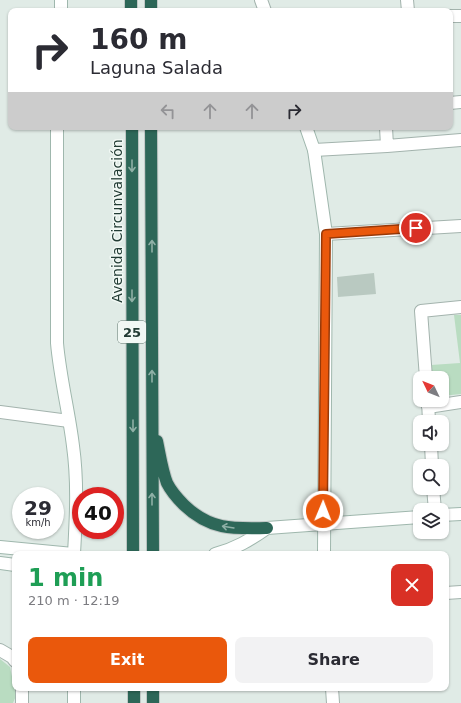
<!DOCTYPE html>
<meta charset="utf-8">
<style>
body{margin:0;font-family:"DejaVu Sans",sans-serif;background:#f2f2f3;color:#2b2b33;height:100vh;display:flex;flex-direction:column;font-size:15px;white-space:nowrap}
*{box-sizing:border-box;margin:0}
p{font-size:13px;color:#7c7c81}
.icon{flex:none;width:22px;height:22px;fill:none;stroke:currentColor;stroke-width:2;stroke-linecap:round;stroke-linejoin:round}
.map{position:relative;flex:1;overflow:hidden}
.details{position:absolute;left:12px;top:551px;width:437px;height:140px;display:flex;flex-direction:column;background:#fff;border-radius:8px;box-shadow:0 1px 3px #0004}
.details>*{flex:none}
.banner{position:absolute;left:8px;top:8px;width:445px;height:122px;border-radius:8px;box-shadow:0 1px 3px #0004;background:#fff;color:#2b2b33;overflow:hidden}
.needle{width:26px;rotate:313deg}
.buttons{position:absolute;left:413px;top:371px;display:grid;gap:8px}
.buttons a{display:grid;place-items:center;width:36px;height:36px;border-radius:8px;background:#fff;box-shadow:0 1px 3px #0004;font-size:20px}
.speed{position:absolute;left:12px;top:487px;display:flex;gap:8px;font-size:20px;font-weight:700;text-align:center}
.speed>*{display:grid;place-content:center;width:52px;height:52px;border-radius:50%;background:#fff;box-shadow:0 1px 3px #0004;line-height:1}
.speed small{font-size:10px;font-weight:400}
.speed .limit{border:6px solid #d22;background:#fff;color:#111}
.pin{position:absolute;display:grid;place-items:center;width:34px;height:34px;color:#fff;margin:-17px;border:2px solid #fff;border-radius:50%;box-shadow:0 1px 4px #0007}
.me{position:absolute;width:44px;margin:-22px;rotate:1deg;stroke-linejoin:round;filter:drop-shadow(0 0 3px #0008)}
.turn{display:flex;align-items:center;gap:14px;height:84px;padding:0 16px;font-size:18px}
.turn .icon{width:52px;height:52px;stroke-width:2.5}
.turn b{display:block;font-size:28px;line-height:34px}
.lanes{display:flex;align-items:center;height:38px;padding:0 16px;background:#0003;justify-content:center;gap:20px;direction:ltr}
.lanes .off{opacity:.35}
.round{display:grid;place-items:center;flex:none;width:42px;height:42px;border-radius:8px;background:#f2f2f3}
.head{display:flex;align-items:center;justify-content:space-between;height:68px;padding:0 16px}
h1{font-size:24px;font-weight:800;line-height:30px;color:#1e9e55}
.action{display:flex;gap:8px;margin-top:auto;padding:8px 16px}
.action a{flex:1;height:46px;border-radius:8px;background:#ea580c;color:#fff;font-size:16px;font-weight:800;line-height:46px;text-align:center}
.action a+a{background:#f2f2f3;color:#2b2b33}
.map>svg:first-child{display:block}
.green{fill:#b9dcc1}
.building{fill:#b9c9c1}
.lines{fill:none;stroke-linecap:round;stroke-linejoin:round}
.street-casing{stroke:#a3b3ad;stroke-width:14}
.secondary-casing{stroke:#9fb7ad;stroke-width:14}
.highway-casing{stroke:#c1c8c6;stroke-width:14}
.street{stroke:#fff;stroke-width:12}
.secondary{stroke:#fff;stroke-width:12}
.highway{stroke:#2d6758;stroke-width:12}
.oneway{stroke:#8fb0a6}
.route-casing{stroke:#983908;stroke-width:10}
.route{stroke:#ea580c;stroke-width:7}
.labels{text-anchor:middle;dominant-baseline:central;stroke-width:3;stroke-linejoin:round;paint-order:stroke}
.shield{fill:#f1f8f4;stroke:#5f746d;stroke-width:1}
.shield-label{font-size:13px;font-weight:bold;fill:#213b33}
.street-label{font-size:14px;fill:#213b33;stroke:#f1f8f4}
</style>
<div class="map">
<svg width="461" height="703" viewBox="0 0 461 703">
<rect width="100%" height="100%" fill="#e0ebe6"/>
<!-- green -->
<path class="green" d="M454,315H461V394L442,396V378H432L431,365L460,363Z
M0,659L10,667L16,696L13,703H0Z"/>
<!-- building -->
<path class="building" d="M374,273L376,294L338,297L337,277Z"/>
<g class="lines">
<!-- street casing -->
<g class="street-casing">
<path id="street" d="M261,0L265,11
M407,0L408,11
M450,16H461
M450,103L461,102
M386,127L387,146
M314,150L387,146L461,140
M326,234L461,226
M426,378L421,311L461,307
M428,400L429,422
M428,407L461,402
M0,412L69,421
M431,444L432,466
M433,488L435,510
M446,593L461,592
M0,650L12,657L15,661
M22,688V703
M332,688L333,703"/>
</g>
<!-- secondary casing -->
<g class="secondary-casing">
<path id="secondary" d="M61,11V0
M57,127V343C60,378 69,412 73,446C78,482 76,518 74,554
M306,127L314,150L326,234L324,554
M442,515L461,514
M0,547L73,554
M215,554C235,549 250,540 267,528L420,517
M0,563L15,565
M74,688V703"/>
</g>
<!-- highway casing -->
<g class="highway-casing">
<path id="highway" d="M131,0V11
M151,0V11
M132,127L133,554
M151,127L153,554
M157,441C160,455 162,470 167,483C171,491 178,499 184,505C210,530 233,529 267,528
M153,688V703
M134,703V688"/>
</g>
<!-- street -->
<use href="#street" class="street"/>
<!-- secondary -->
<use href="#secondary" class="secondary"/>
<!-- highway -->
<use href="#highway" class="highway"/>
</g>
<!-- one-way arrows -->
<defs><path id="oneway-shaft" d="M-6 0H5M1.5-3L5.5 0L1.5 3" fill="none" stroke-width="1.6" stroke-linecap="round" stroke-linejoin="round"/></defs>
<g class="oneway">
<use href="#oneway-shaft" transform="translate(132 166) rotate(90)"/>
<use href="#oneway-shaft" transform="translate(152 246) rotate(-90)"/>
<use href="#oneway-shaft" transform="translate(132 296) rotate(90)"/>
<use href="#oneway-shaft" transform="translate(152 376) rotate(-90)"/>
<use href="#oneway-shaft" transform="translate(133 426) rotate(90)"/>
<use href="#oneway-shaft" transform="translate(152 499) rotate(-90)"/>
<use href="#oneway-shaft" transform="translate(228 527) rotate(-171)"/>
</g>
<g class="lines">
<!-- route casing -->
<g class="route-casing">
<path id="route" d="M323,511L326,234L416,228"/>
</g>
<!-- route -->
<use href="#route" class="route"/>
</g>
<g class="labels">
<!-- shield labels -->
<rect class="shield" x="118" y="321" width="28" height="22" rx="3"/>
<g class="shield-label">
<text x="132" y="332">25</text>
</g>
<!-- street labels -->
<g class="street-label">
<text transform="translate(117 221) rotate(-90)">Avenida Circunvalación</text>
</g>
</g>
</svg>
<div class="buttons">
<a><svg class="needle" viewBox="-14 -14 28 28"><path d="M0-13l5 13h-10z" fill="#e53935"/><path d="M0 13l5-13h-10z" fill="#7c7c81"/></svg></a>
<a><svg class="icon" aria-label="sound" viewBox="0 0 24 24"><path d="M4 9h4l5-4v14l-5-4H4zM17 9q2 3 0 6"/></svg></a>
<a><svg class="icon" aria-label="search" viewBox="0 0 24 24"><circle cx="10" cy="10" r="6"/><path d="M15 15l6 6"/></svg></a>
<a><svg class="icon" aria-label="layers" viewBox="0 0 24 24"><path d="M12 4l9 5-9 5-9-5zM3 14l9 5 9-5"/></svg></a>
</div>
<div class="speed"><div>29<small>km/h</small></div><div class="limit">40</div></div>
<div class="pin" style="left:416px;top:228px;background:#d93025"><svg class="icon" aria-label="arrive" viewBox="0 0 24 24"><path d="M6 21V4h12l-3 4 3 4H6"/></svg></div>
<svg class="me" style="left:323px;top:511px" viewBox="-20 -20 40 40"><circle r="17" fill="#ea580c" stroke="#fff" stroke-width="3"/><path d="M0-11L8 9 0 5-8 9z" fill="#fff"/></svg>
<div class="banner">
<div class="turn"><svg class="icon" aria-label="right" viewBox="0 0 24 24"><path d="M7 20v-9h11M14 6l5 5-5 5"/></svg><div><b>160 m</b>Laguna Salada</div></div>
<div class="lanes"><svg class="icon off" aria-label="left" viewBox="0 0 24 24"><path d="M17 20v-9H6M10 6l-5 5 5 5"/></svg><svg class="icon off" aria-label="ahead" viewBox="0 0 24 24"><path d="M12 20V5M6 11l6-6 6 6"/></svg><svg class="icon off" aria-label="ahead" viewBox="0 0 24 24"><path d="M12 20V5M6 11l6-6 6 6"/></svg><svg class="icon" aria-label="right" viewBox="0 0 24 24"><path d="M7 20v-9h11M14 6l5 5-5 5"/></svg></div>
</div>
<section class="details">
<div class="head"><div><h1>1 min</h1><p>210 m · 12:19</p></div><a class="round" style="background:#d93025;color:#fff"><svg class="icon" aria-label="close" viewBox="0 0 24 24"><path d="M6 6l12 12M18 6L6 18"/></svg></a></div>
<div class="action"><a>Exit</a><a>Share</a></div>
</section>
</div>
